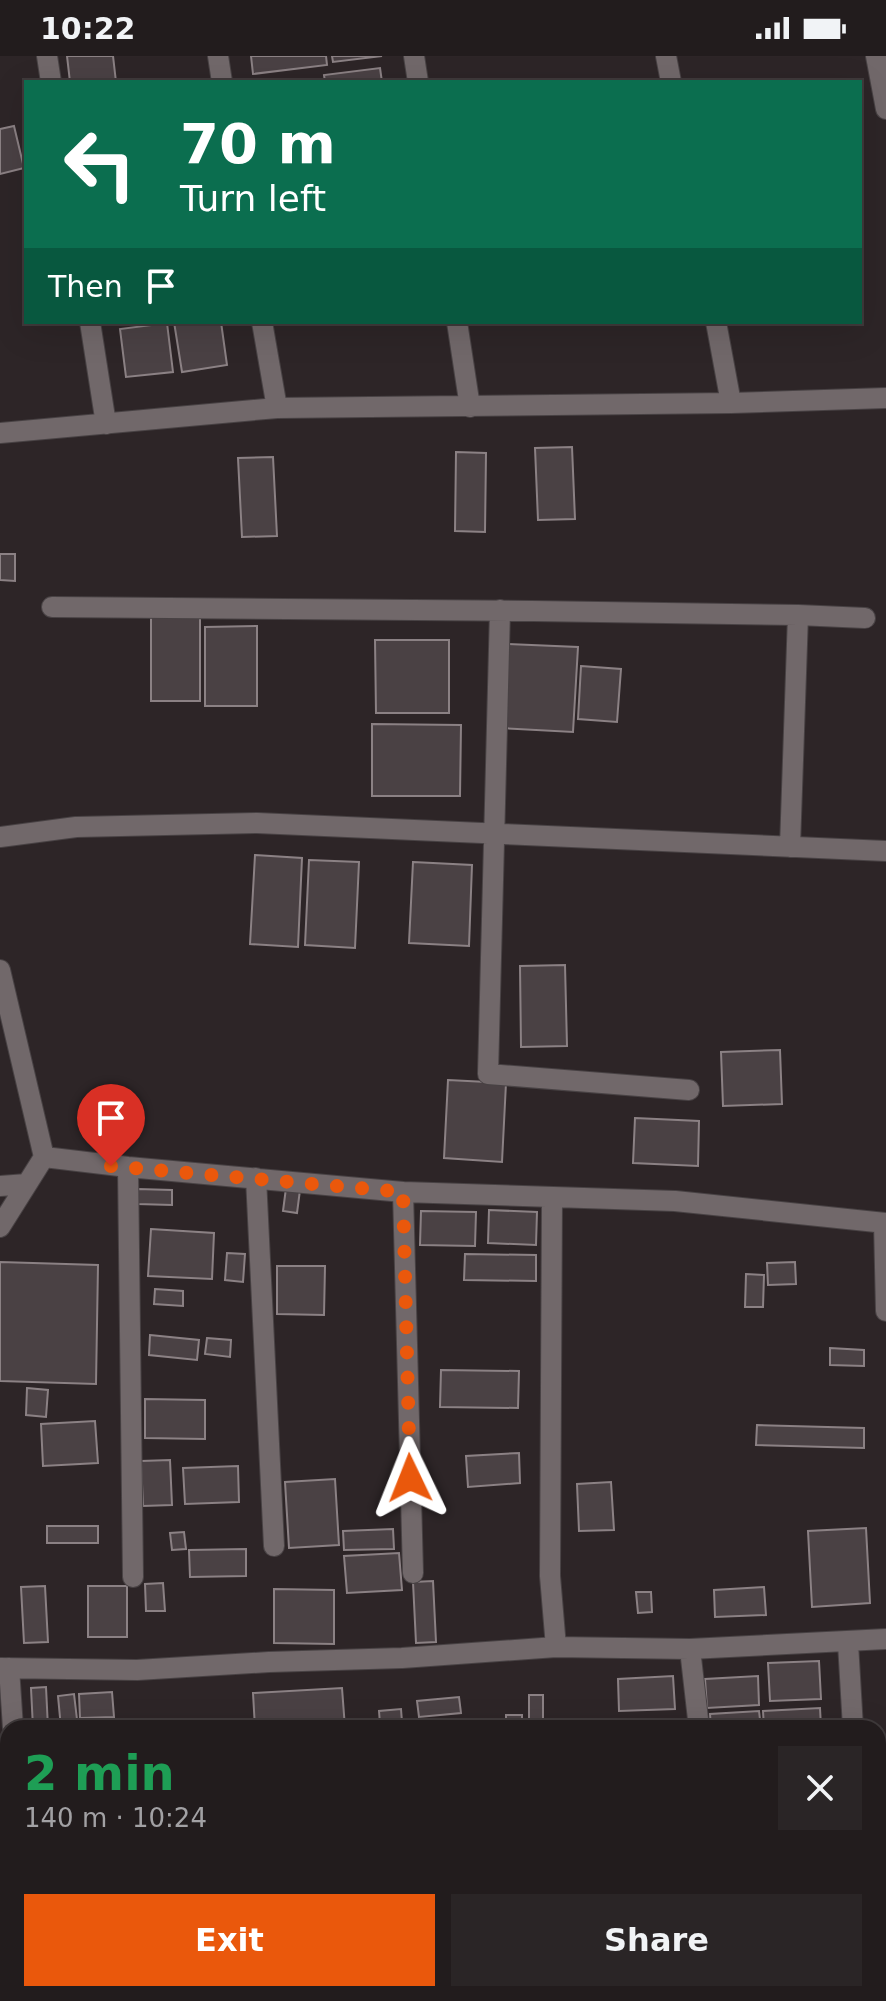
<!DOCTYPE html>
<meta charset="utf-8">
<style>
body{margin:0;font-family:"DejaVu Sans",sans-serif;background:#2a2526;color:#f1f3f6;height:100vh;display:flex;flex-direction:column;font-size:30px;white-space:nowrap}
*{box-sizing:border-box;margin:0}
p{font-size:26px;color:#a2a1a4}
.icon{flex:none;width:44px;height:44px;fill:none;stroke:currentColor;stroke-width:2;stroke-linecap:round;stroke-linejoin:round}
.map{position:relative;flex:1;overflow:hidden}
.sheet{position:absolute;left:0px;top:1664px;width:886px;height:282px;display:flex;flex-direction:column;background:#221c1d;border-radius:24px 24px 0 0;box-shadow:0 8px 32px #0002,0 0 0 2px #3f3a3b}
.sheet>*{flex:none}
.top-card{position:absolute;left:24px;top:24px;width:838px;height:244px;border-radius:0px;box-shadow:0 8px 32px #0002,0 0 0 2px #3f3a3b;background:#0b6e4f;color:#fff;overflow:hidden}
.pin{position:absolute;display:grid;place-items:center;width:68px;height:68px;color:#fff;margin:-82px -34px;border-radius:50% 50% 50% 0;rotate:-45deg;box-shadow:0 0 8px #0007}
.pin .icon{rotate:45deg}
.me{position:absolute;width:88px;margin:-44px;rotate:358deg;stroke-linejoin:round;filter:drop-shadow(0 0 6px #0008)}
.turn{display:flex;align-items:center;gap:28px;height:168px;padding:0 24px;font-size:36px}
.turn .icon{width:104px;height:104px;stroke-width:2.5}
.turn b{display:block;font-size:56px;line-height:68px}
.then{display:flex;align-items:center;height:76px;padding:0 24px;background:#0003;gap:16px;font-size:30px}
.round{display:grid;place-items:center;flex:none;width:84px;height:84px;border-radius:0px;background:#2a2526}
.summary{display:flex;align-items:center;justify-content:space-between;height:136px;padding:0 24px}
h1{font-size:48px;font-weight:700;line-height:60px;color:#1e9e55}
.primary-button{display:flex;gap:16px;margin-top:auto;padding:16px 24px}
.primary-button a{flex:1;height:92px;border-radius:0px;background:#ea580c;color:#fff;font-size:32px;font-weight:700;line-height:92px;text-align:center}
.primary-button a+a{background:#2a2526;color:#f1f3f6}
.status{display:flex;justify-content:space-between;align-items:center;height:56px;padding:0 40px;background:#221c1d;direction:ltr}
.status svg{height:22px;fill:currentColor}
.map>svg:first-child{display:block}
.building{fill:#4a4144;stroke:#8b8184;stroke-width:2}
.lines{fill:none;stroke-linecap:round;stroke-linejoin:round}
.minor-casing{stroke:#484244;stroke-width:22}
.minor{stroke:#71686a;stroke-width:20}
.route{stroke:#ea580c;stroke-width:14;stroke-dasharray:0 25.2}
</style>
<div class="status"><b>10:22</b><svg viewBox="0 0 49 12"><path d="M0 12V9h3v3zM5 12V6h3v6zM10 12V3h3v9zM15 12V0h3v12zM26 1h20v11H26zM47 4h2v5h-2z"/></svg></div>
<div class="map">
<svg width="886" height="1945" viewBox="0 0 886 1945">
<rect width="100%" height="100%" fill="#2d2527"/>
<!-- building -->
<path class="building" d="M67,0H113L116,26H70Z
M251,0H326L327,9L253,18Z
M332,0H382L333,6Z
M380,12L382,26H325L324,19Z
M14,70L24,112L0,118V73Z
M174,266H221L227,309L182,316Z
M167,267L173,316L126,321L120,273Z
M572,391L575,463L538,464L535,392Z
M456,396L486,397L485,476L455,475Z
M273,401L277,480L242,481L238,402Z
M0,498H15V525L0,524Z
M151,558H200V645H151Z
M257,570V650H205V571Z
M375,584H449V657H376Z
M505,588L578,591L573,676L501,672Z
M581,610L621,613L617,666L578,663Z
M372,668L461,669L460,740H372Z
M255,799L302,802L298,891L250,888Z
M309,804L359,806L355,892L305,889Z
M413,806L472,809L469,890L409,887Z
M565,909L567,990L521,991L520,910Z
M780,994L782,1048L723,1050L721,996Z
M448,1024L506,1027L502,1106L444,1102Z
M635,1062L699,1065L698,1110L633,1107Z
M286,1132L300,1134L297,1157L283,1155Z
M137,1133L172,1134V1149L137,1148Z
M489,1154L537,1156L536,1189L488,1187Z
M421,1155L476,1156L475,1190L420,1189Z
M151,1173L214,1177L212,1223L148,1220Z
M227,1197L245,1198L243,1226L225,1224Z
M465,1198L536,1199V1225L464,1224Z
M0,1206L98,1209L96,1328L0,1325Z
M795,1206L796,1228L768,1229L767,1207Z
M277,1210H325L324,1259L277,1258Z
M746,1218L764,1219L763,1251H745Z
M155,1233L183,1235V1250L154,1248Z
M150,1279L199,1284L197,1304L149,1299Z
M207,1282L231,1284L230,1301L205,1298Z
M830,1292L864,1294V1310L830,1309Z
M441,1314L519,1315L518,1352L440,1351Z
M27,1332L48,1334L46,1361L26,1359Z
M145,1343L205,1344V1383L145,1382Z
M95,1365L98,1407L43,1410L41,1368Z
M757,1369L864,1372V1392L756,1389Z
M519,1397L520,1427L468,1431L466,1400Z
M170,1404L172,1449L143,1450L141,1405Z
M238,1410L239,1446L185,1448L183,1412Z
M335,1423L339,1489L289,1492L285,1426Z
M611,1426L614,1474L579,1475L577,1428Z
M47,1470H98V1487H47Z
M866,1472L870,1547L812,1551L808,1475Z
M393,1473L394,1493L344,1494L343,1475Z
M184,1476L186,1493L172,1494L170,1477Z
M246,1493V1520L190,1521L189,1494Z
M399,1497L402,1534L347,1537L344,1500Z
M433,1525L436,1586L416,1587L413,1526Z
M163,1527L165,1555H146L145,1528Z
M45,1530L48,1586L24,1587L21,1531Z
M88,1530H127V1581H88Z
M764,1531L766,1559L715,1561L714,1534Z
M274,1533L334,1534V1588L274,1587Z
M636,1536H651L652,1556L638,1557Z
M819,1605L821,1643L770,1645L768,1607Z
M673,1620L675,1653L619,1655L618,1623Z
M758,1620L759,1649L707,1652L705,1623Z
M46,1631L48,1672H33L31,1632Z
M342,1632L345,1672H255L253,1637Z
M112,1636L114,1661L80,1662L79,1638Z
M74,1638L78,1672H61L58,1640Z
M529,1639H543V1664H529Z
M459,1641L461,1657L419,1661L417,1645Z
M820,1652L821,1671L764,1672L763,1655Z
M401,1653L402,1666L380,1668L379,1655Z
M759,1655L761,1672H711L710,1658Z
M506,1659H522V1672H506Z
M635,1665H653L654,1672H635Z
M72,1938H111L112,1945H73Z
M162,1938H197L198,1945H151V1940Z
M203,1938H243L244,1945H203Z
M354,1938H397L355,1944Z
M465,1938H517V1939H465Z
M725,1938H781L782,1945H726Z
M662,1939L663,1945H636V1943Z"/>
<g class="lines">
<!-- minor casing -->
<g class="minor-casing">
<path id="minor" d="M47,0L51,26
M218,0L222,26
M414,0L418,26
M666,0L671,26
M876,0L886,53
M90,266L106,368
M262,266L277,352
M457,266L470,351
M716,266L731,347
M0,377L277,352L731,347L886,342
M52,551L533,555L798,559L865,562
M500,554L488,1018L689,1034
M0,781L76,771L257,767L886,795
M790,791L798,559
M0,914L44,1101L0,1171
M44,1101L128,1111L403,1136
M128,1111L133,1521
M256,1122L274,1490
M0,1130L27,1128
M552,1142L550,1520L556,1591
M884,1167L886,1255
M413,1517L403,1136L675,1145L886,1167
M848,1587L853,1672
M690,1593L699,1672
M0,1612L137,1614L269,1606L402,1602L556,1591L690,1593L886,1583
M9,1612L13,1672
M35,1938L36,1945
M299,1938L300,1945
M442,1938L443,1945
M585,1938V1945
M717,1938L718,1945
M871,1938V1945"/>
</g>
<!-- minor -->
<use href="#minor" class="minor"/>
</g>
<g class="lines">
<!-- route -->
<path class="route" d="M111,1110L403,1136L410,1422"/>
</g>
</svg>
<div class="pin" style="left:111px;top:1110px;background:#d93025"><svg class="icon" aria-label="arrive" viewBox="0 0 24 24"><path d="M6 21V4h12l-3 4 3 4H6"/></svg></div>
<svg class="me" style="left:410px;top:1422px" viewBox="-20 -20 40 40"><path d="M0-17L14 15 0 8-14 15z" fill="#ea580c" stroke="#fff" stroke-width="4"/></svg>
<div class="top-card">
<div class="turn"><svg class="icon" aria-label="left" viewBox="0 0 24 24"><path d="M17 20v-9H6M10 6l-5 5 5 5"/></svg><div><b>70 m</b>Turn left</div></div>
<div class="then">Then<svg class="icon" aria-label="arrive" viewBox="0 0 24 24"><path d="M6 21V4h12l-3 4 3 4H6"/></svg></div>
</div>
<section class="sheet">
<div class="summary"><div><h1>2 min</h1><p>140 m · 10:24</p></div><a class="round"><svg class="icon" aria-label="close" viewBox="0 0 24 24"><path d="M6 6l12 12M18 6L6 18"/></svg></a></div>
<div class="primary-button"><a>Exit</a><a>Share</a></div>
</section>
</div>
